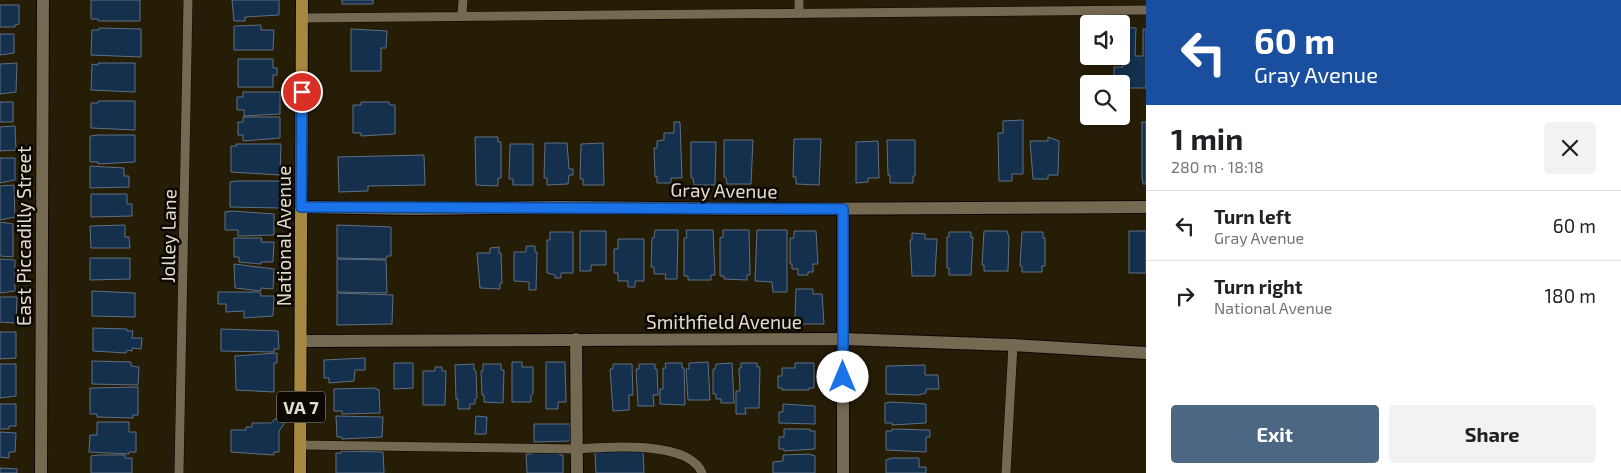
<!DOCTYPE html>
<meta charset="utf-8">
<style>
body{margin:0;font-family:"Exo 2",sans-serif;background:#f2f2f2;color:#202124;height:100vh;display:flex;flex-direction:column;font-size:19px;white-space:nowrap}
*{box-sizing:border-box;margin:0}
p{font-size:16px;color:#757577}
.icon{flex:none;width:28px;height:28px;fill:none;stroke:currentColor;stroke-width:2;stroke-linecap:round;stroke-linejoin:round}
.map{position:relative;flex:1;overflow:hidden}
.details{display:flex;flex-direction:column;background:#fff;width:475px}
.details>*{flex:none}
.hud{background:#1a4fa0;color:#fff;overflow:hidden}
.tools{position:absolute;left:1080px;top:15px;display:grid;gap:10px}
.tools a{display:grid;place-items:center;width:50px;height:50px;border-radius:5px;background:#fff;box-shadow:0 2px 8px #0003;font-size:25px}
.pin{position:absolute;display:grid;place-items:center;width:42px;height:42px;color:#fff;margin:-21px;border:2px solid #fff;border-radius:50%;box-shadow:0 1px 5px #0007}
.me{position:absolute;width:55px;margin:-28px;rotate:0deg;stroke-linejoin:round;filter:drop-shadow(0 0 4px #0008)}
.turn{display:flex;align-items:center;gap:18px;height:105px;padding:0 25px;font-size:22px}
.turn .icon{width:65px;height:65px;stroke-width:2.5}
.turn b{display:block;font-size:35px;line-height:42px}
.round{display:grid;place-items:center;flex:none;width:52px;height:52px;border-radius:5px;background:#f2f2f2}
.head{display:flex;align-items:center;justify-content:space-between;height:85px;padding:0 25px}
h1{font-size:30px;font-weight:700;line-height:38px}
.button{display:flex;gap:10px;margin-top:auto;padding:10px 25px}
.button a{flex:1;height:58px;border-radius:5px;background:#4c6784;color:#fff;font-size:20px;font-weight:700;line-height:58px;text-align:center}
.button a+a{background:#f2f2f2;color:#202124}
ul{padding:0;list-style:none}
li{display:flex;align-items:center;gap:15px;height:70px;padding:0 25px;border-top:1px solid #e0e0e0}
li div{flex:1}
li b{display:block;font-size:19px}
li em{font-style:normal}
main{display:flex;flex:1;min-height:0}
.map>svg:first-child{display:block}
.building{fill:#14304c;stroke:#5e7084}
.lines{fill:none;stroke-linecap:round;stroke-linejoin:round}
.service-casing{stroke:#0f0700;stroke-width:10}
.minor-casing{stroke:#0f0700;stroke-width:14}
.tertiary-casing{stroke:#0f0700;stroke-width:14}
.primary-casing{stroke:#0f0700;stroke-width:14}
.service{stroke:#746951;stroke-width:9}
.minor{stroke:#746951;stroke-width:12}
.tertiary{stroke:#746951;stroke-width:12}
.primary{stroke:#a68840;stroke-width:12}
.route-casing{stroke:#114b97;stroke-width:12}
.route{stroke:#1a73e8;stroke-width:9}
.labels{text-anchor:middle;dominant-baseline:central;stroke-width:5;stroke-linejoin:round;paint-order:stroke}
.shield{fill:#0c0802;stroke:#a29d92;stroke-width:1}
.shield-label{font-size:18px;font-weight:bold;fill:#e3ddcf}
.street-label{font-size:19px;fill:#e3ddcf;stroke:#0c0802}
</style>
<main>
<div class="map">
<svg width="1146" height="473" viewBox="0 0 1146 473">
<rect width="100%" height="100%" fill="#261d07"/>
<!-- building -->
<path class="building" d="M91,0H140V21H98V19H91Z
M232,0H279V15L245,17V21H234Z
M342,0H373V4H342Z
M0,5H19V24L15,25V27H0Z
M261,25V30H274L273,50H234V26Z
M1121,27L1136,28L1135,56H1143V29H1146V88H1122L1121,84H1114V67H1123Z
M99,28L141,29V57L91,55L92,30H99Z
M351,29L387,31L386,48H381V71H351Z
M0,34H14V53L0,55Z
M238,59H273V68H277V75H273V87H238Z
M17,63L16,92L0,94V64Z
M98,63H135V92L91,90L92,64L98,65Z
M243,92H280V114L244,116V110H237V97H243Z
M98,101H135V130L91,128V103H98Z
M0,102H13V122H0Z
M361,102H389L390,105H395V134L361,136V133H353V105H361Z
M243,117H280V138L243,141V135H238V122H243Z
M1023,120V174H1012V181H999L998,133H1003V121Z
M674,122H680L682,178H671V183H657V176L655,177L654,148H657V141L664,140V133H674Z
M1142,122H1146V184H1143L1142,176Z
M15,126L16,150L0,151V127Z
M98,135H135V162L98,164V162H90V136Z
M475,137H498V142H501V178H498V186L476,185Z
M1048,137L1059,141L1058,175H1048V179H1033L1030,141H1048Z
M794,139H821L819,185L796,184V177H793Z
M724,140H753L751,184H727L726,178L724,177Z
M887,140H915V176H913V183H890V175H888Z
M878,141L879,178H868V182L856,183V142Z
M691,142H716L715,185H694L693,178H691Z
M545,143H567L569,169H573V175H569L568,184L547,185V178H544Z
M603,143L604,185H583V179H580L581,144Z
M236,144H281L280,175L231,172V146H237Z
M510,144H533V185H513V179H509Z
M424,155L425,185L368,186V191L339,192L338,157Z
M0,158H15V180L0,183Z
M90,166L124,168V176H129V187L90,188Z
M236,181H281L280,208L230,207V182Z
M14,185L15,217L0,220V186Z
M91,194H127V204H132V216L91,217Z
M232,211L274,214V235L238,236V230H225V212Z
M0,222L13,224V257L0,256Z
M125,225V237H129L130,248H91L90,226Z
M337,225L391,227V256H387L386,259L337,258Z
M655,230H678L677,279H665L666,274H654V267H651L652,238H654Z
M686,230H713L715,275H711V280H688V276H684V238H687Z
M723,230H749L750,275H747V280L724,279V276H720V238L723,237Z
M757,230H787V292H773L772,282L755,281Z
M580,231H606V265H591V271H580Z
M794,231H816L818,264H813V272H808V275H798V269H792V264H790V238H794Z
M984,231H1007L1009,237L1008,271H984V265H982Z
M1129,231H1146V273H1129Z
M550,232H573V273H561V278H555V275L547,273V240H550Z
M949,232H971V238L973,237L971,275H949V268H947V237H949Z
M1022,232H1043V238H1045V266H1042V272H1022V266H1020Z
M912,233L925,234V239H937L935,276H912L910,240H912Z
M234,238H262L261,242H274L273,262H261V264L239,262V257H234Z
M618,239H644V281H635V287H628V281H618V273H614V249H618Z
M526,246H535V252H537L536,290H529V282L514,281V252H526Z
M499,247V253H501L502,283H500V289L480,288L477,253H490V248Z
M90,258H130V279L90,280Z
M0,259L15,260V291L0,293Z
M337,259L386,260L387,293L337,292Z
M234,264L274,269L273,289L261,288V291L235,288Z
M796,289H813V294H822L824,324H799V319H795Z
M92,291L135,293V317L92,316Z
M218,292H260L261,296H274L273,316L244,318V311L226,312V304H218Z
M337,293L393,295L392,324L337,325Z
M0,297H17L16,323L0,322Z
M93,328L127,329V331H133L132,338H142L141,349L132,348V351L127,350L126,353L93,351Z
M221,329L278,331L279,349H274V352L221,351Z
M0,332H16V358L0,359Z
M277,353V363H274V392L236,390L235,356Z
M365,358V370H355L354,381L329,383V378H324V360Z
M92,361L131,362V366L139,367L138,385L92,384Z
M512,362H522V367H533V394L531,395V402H512Z
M546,362H565L566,402H558V409H546Z
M708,362L710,400H688L686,369H689V363Z
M394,363H413V388L394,389Z
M665,363H682V368H684L685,405L660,404V389H663V368H666Z
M732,363L734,403H721V399H716V394H713V369H715L716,364Z
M741,363H757V367H760L759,408H745L746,414H736V391H740L739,368H741Z
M795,363H814V388H809V390H782V388H778V376H782V368H795Z
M0,364H16V396L0,398Z
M474,364V370L476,371L477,398L475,399V404H470V409H458V399H456L455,365Z
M483,364H501V370H504L503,403L484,402V395H482L481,371H483Z
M613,364H632L633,395H629V410L613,411L610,369H613Z
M639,364H655V369H657L658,395H653L654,406H638L636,369H639Z
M925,365V375H938L939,389H926V393L918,395L886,394V366Z
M435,367H442V371H446L445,405H423V371H435Z
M138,387V415H133V418L97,417V414H90V388Z
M374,388L379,390L380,413L342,414V411H334V389Z
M892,402L926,404V423L892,425V423H885V403Z
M0,404H16V426H9V429H0Z
M783,404L815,406V424L779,423V412H783Z
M336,416L383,417L382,437L342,439V437H337Z
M476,416L487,417L486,434H475Z
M275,419H281L284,424L279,431V452H274V455L231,452V430H246V427H252V423H271Z
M97,422H129V432H136V452H129V454L89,452L90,435H97Z
M534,424H570V441L534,442Z
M784,429H810V431H815V449L784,451V449H779V437H784Z
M892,429L930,430V437H926V452L886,450V431H892Z
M0,432L16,433L15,452H9V458L0,457Z
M602,450L643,451L644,473H596L595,452H602Z
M341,451L383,452L384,473H336V453H341Z
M532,452H560V455H563V473H527L526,454H532Z
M809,454L815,456V473H773V462L783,461V455Z
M98,455H125V458H132V473H91V456Z
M892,458H919V467H926V473H886V460Z
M0,468L17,469V473H0Z"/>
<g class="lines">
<!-- service casing -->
<g class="service-casing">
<path id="service" d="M799,12V0
M462,15L463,0
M302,18L1146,10
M300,445L577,449C606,447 689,440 702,473
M179,473L188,0
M1006,473L1013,345"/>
</g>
<!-- minor casing -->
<g class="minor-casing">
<path id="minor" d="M301,207L414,209L556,207L777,209L1146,207
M843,209V473
M576,339L577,473
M41,473L43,0"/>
</g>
<!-- tertiary casing -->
<g class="tertiary-casing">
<path id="tertiary" d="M301,341L843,339L1013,345L1146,353"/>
</g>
<!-- primary casing -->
<g class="primary-casing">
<path id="primary" d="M300,473L302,0"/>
</g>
<!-- service -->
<use href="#service" class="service"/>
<!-- minor -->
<use href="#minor" class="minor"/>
<!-- tertiary -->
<use href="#tertiary" class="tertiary"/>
<!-- primary -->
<use href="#primary" class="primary"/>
</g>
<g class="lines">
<!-- route casing -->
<g class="route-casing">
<path id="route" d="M302,92L301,207L843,209V377"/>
</g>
<!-- route -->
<use href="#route" class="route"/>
</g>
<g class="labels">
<!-- shield labels -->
<rect class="shield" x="277" y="391.5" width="48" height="31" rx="4"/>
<g class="shield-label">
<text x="301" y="407">VA 7</text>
</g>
<!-- street labels -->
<g class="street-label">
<text transform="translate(724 190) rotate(1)">Gray Avenue</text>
<text transform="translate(23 236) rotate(-90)">East Piccadilly Street</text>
<text transform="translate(168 236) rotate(-89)">Jolley Lane</text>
<text transform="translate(283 236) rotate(-90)">National Avenue</text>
<text x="724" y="321">Smithfield Avenue</text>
</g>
</g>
</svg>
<div class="tools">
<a><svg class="icon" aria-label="sound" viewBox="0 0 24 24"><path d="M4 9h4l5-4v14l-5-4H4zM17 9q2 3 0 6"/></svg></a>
<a><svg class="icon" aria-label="search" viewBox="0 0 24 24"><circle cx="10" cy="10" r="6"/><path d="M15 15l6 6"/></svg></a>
</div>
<div class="pin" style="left:302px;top:92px;background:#d93025"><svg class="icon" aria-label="arrive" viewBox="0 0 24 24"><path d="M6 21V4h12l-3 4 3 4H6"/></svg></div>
<svg class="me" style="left:843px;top:377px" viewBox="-20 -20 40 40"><circle r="19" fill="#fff"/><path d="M0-13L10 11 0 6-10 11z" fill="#1a73e8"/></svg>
</div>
<section class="details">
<div class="hud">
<div class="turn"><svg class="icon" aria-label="left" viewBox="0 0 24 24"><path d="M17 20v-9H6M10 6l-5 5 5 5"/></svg><div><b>60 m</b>Gray Avenue</div></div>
</div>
<div class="head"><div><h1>1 min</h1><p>280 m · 18:18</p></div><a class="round"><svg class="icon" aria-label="close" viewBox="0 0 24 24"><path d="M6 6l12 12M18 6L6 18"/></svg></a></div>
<ul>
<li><svg class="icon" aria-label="left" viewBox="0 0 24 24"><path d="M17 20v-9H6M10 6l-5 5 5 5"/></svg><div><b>Turn left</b><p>Gray Avenue</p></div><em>60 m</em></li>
<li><svg class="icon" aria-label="right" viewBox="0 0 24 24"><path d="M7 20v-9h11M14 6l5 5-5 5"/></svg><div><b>Turn right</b><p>National Avenue</p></div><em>180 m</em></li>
</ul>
<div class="button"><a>Exit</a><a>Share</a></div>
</section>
</main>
